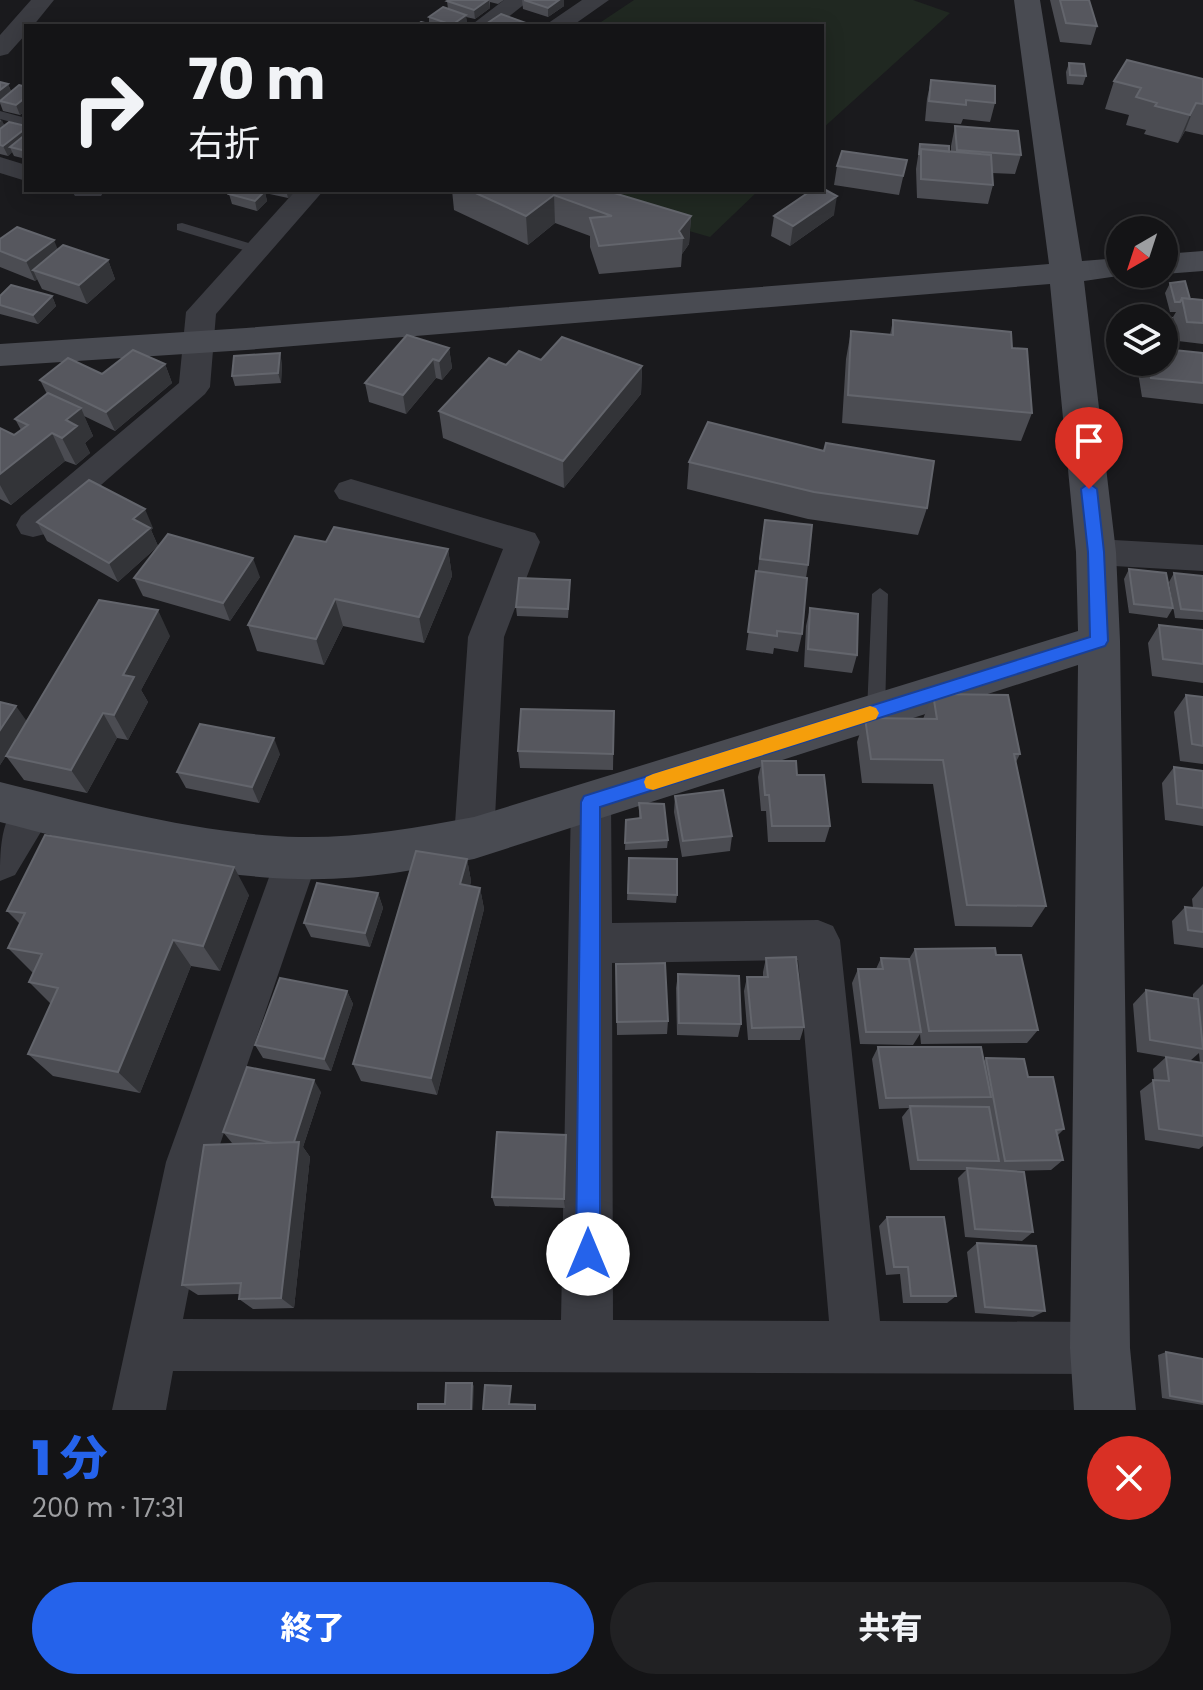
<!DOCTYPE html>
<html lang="ja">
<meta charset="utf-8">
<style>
body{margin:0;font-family:Poppins,"Noto Sans JP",sans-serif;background:#212123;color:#f1f3f6;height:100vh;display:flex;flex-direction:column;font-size:30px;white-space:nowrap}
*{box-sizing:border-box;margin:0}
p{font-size:26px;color:#9d9ea1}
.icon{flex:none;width:44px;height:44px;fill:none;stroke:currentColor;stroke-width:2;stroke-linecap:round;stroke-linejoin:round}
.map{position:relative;height:1410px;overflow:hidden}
.details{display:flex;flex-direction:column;background:#141416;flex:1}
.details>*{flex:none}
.hud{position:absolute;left:24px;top:24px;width:800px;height:168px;border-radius:0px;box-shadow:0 4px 20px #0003,0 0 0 2px #333335;background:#141416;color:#f1f3f6;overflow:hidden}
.needle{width:52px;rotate:219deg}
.controls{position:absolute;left:1106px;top:216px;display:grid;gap:16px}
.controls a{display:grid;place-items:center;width:72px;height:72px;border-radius:50%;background:#141416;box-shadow:0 4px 20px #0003,0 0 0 2px #333335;font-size:40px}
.pin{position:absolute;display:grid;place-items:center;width:68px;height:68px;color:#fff;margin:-82px -34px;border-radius:50% 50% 50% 0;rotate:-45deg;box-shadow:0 0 8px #0007}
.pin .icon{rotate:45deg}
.me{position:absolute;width:88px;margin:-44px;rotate:0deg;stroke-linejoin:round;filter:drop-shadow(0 0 6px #0008)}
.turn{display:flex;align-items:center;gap:28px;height:168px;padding:0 32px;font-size:36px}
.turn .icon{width:104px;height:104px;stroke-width:2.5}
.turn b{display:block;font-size:56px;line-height:68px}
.round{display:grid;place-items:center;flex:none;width:84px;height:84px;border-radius:42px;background:#212123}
.summary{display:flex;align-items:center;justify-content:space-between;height:136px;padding:0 32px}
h1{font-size:48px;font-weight:800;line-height:60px;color:#2563eb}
.cta{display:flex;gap:16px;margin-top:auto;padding:16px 32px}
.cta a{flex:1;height:92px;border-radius:48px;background:#2563eb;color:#fff;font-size:32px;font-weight:800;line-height:92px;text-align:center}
.cta a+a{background:#212123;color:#f1f3f6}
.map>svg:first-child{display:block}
.green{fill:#202821}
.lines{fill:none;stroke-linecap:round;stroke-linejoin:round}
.lane{fill:#3b3c42;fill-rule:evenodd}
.street{fill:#3b3c42;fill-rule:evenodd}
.secondary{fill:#494b52;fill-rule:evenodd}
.wall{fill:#4b4c52}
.shaded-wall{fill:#333438}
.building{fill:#56575e;stroke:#63656c;stroke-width:2}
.route{fill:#2563eb;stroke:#184099;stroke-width:2}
.slow{fill:#f59e0b}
</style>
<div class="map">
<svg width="1203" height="1410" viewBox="0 0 1203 1410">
<rect width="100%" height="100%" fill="#1a1a1d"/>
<!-- green -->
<path class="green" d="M634,0H913L950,13L822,129V26H595Z
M558,190H759L710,237L581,200Z"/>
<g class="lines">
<!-- lane -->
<path class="lane" d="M0,111L26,118V126L0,119Z
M182,223L262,247L264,250L257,254L177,230V224Z
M880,588L888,594L885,712L882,717H870L867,712L872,594Z"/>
<!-- street -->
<path class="street" d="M31,0H54L33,26H26V34L8,54L0,56V35Z
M504,0H524L526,3L497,26H470Z
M582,0H609L572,26H544Z
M0,157L26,165V181L0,173Z
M71,190H105L101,196H75Z
M296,190H324L216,314L210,387L205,394L45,534L33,537L21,534L16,525L21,516L179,383L186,312Z
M351,479L535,533L540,542L504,637L494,838L488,851L474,856L460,851L454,838L468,637L503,549L339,499L334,491L339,483Z
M1096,539L1203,545V571L1096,565L1084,561L1079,552L1084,543Z
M591,785L605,790L611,802L612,923L818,920L833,926L840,940L880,1321L1100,1322L1118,1330L1126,1348L1118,1366L1100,1374L173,1371L166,1410H112L166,1162L276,858L282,845L297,840L312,845L318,858L214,1162L183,1319L561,1320L571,802L577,790ZM798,960L829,1321L613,1320L612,963Z
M34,792L48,798L54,810L15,875L0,881C0,846 0,807 34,792Z"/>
<!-- secondary -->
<path class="secondary" d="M1014,0H1040L1082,261L1120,258V274H1132L1084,281L1116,552L1120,641L1130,1348L1136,1410H1074L1070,1348L1078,665L474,859C416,870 358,881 299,879C197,877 98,847 0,822V782C98,806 197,834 299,837C358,838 416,828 474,817L1078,631L1076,552L1050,284L246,350L0,366V344L246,328L1049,264Z
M1203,251V271L1164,274V254Z"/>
</g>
<!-- wall -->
<path class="wall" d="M449,0H504L498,4L490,2V8L475,19L466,17L467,24L465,26H415L429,24V17L448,9L447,1Z
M522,0L564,6L548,17L523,9Z
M1050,0H1089L1097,26L1091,45L1060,42Z
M1069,63L1086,76L1083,85L1067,84L1066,72Z
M1203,79V135L1185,131L1178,143L1144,134L1146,130L1126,125L1129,115L1105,109L1114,81Z
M931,80L995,103L990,122L963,119L961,124L925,121L927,99Z
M0,82L8,84L11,91L26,87V111L20,115L3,111L0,103Z
M0,119L5,126H26V159L14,156L12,152L8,156L0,154Z
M955,126L1021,155L1015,174L992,173L993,185L988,204L917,198L916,169L920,144L951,152V146Z
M907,160L899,195L834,185L837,166Z
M234,190H296L288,198L265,193L267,201L257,211L232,204L229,194Z
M452,190H604L691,216L689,244L682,254L681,267L599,274L590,247V236L555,223L528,245L454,210Z
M834,215L790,246L771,236L774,216Z
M0,239L108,260L115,279L87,304L42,289L37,279L35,281L0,267Z
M1170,283L1190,299L1203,300V344L1178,341L1173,317L1176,312H1170L1165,293Z
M0,296H52L56,306L38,324L0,314Z
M1119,313L1172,318L1176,337L1171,347L1164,346V318H1120V342H1118L1115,323Z
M893,320L1012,348L1032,413L1021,441L842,423L846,359L851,331L890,335Z
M449,348L452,368L442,380L436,378L406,414L369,402L365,383Z
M1203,353V404L1142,397L1137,366L1139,362H1164Z
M541,360L642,366L641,394L564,488L443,438L439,411L506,365Z
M282,363L281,383L235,386L232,376Z
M165,364L172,383L115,431L84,416L93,436L85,443L90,453L76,465L65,461L11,505L0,499V428L14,435L21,430L15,419L47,394L40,380L102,374Z
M689,462L927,508L918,535L808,519L687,489Z
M765,520L808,565L806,578L802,634L798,652L774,648L773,654L746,650Z
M37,522L153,528L151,530L158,546L118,582L47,541Z
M326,542L448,549L452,576L424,643L343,626L324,665L257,651L248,625Z
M1129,569L1173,608L1167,618L1129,613L1124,579Z
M1174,573L1203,576V620L1175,618L1169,582Z
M260,577L230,621L143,596L134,578Z
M570,590L568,618L517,616L516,607Z
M810,608L857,655L852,673L804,667L806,626Z
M1159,625L1203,630V683L1152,676L1148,643Z
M170,636L141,690L148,702L128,740L117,738L87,793L24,780L6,756L9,751L0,765V702L27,722Z
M933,694L1020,754L1016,762L1046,906L1032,927L955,926L933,784L862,783L857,742L865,718L923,719Z
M1186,695L1203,697V764L1180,761L1174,712Z
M614,711L613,770L520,768L518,751Z
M280,754L259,803L186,788L177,772Z
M762,761L797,775L830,826L825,842H768L766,811H761L758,777Z
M1174,767L1203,771V826L1165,820L1162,783Z
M675,796L732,836L730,851L682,857L674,812Z
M639,803L668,840L667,848L625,850L626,820L639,818Z
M629,858L677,895L676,903L627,900Z
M467,859L471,881L470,886L480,888L484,909L437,1095L361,1081L353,1064Z
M1203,886V948L1174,944L1172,921L1185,907L1193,908L1192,899Z
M378,893L383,908L370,947L311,937L304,923Z
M249,895L220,971L191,966L140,1093L53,1076L28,1054L51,1004L29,982L33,973L8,948L20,924L7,911Z
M915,949L996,955L1038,1030L1027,1043L921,1044L920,1034L913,1045L860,1044L852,983L858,969H876L881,958L909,959Z
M766,958L804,1027L800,1040H748L744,991L747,977H763V972Z
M616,964L668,1021L667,1034L617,1035Z
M678,974L741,1024L738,1037L677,1035L676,988Z
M1203,984V1146L1199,1149L1145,1140L1140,1091L1154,1080L1153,1069L1166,1057L1200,1063L1199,1053L1190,1061L1137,1052L1133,1004L1146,990L1193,998V994Z
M347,991L353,1004L331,1071L263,1058L255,1045Z
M878,1047L984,1061L986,1058L1028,1077L1064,1129L1058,1135L1063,1160L1051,1170L1008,1171L1033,1232L1022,1241L965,1237L958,1178L966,1170H910L902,1117L909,1108L879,1109L872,1059Z
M321,1092L303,1147L310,1157L294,1308L253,1309L239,1299V1294L198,1295L182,1285L237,1144L232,1143L223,1132Z
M567,1145L565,1208L495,1206L492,1197Z
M887,1217L956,1296L947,1303H903L900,1274L886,1275L879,1226Z
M977,1243L1045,1311L1033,1317L975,1313L967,1252Z
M1166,1352L1203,1359V1405L1162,1398L1158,1355Z"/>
<!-- shaded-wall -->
<path class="shaded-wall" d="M488,0H489L490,8L475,19L474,10Z
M559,0H564V6L548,17V8Z
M466,15L467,24L465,26H452Z
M8,84L12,94L0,101V90Z
M26,97V108H25L26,110L20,115L16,105Z
M1196,103L1185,131L1178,143L1190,115Z
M2,120L6,130L0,135V122Z
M26,128V141L10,147L12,152L8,156L3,146Z
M286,190H296L288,198Z
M265,191L267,201L257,211L255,201Z
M554,195L555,223L528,245L526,216Z
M837,196L834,215L790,246L793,226Z
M691,216L689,244L682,254L683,238L679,231Z
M54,240L62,260L33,270L37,279L35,281L26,261Z
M108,260L115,279L87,304L79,285Z
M52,296L56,306L38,324L33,315Z
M449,348L452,368L442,380L439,361Z
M280,353L282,363L281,383L278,373Z
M433,359L436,378L406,414L403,395Z
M165,364L172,383L115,431L106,412Z
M642,366L641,394L564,488L563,461Z
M81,408L93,436L85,443L90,453L76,465L62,438L66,420Z
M52,433L65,461L11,505L0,485V474Z
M145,509L153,528L151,530L158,546L118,582L109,563L133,519Z
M448,549L452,576L424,643L419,617Z
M253,558L260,577L230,621L223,603Z
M335,599L343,626L324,665L316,639Z
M158,610L170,636L141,690L148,702L128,740L114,715L123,675Z
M16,706L28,723L0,765V730Z
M103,713L117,738L87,793L71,770Z
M274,738L280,754L259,803L252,787Z
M467,859L471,881L464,906L460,884Z
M234,867L249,895L220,971L203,946Z
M480,888L484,909L437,1095L431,1078Z
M378,893L383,908L370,947L365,933Z
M173,940L191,966L140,1093L118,1072Z
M347,991L353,1004L331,1071L324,1059Z
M314,1080L321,1092L303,1147L310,1157L294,1308L281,1298L292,1147Z
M566,1135L567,1145L565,1208L564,1199Z
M472,1383L474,1386L473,1410H471Z"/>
<!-- building -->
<path class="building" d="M449,0H488L474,10L447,1Z
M524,0H559L548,8Z
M1060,0H1089L1097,26L1066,23Z
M443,7L466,15L452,25L429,17Z
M501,14L526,23L522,26H491L486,24Z
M421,22L436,26H415Z
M1127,60L1203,79V104L1196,103L1190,115L1155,106L1157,103L1136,97L1141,88L1114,81Z
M1069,63L1084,64L1086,76L1070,75Z
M931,80L995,86V103L966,100V105L929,101Z
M0,82L8,84L0,90Z
M19,85L26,87V97L16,105L0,101Z
M9,122L26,126V128L3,146L0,145V129Z
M955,126L1018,131L1021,155L957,150Z
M26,134V151L10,147Z
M920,144L949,146V152L921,149L919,155Z
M921,149L991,155L993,185L921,179Z
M842,151L907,160L903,176L837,166Z
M822,188L837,196L793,226L774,216L812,190H822Z
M234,190H262L265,191L255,201L229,194Z
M469,190H604L691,216L679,231L683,238L599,246L590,218L612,216L554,195L526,216Z
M17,227L54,240L26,261L0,251V239Z
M63,245L108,260L79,285L33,270Z
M1185,281L1190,299L1182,298L1180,302H1175L1170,283Z
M11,285L52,296L33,315L0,305V296Z
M1182,298L1203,300V323L1187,322Z
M1119,313L1172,318L1176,337L1164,336V318H1120V320Z
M893,320L1011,332L1012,348L1027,349L1032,413L848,395L851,331L893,335Z
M407,335L449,348L439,361L433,359L403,395L365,383Z
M562,337L642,366L563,461L439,411L489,358L506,365L519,351L541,360Z
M1164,349L1203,353V383L1151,378L1148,362H1164Z
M133,350L165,364L106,412L40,380L68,358L102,374Z
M280,353L278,373L232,376L234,356Z
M48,393L81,408L66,420L77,426L62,438L52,433L0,474V428L14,435L28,425L15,419Z
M708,422L824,451L826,443L934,461L927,508L814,492L689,462Z
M89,480L145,509L133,519L150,528L109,563L37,522Z
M765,520L812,525L808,565L760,559Z
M334,527L448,549L419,617L335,599L316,639L248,625L295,536L326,542Z
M168,534L253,558L223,603L134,578Z
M1129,569L1166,573L1173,608L1134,604Z
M756,571L807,578L802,634L777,631V636L748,632Z
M1174,573L1203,576V611L1181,609Z
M519,578L570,580L568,609L516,607Z
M99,600L158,610L123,675L134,677L114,715L103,713L71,770L6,756Z
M810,608L858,614L857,655L808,649Z
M1159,625L1203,630V664L1163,659Z
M933,694L1008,695L1020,754H1014L1046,906L967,905L943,760L871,759L865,718L937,719Z
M1186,695L1203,697V746L1192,744Z
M0,702L16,706L0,730Z
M521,709L614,711L613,754L518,751Z
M200,724L274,738L252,787L177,772Z
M762,761H796L797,775H824L830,826H772L769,795H765Z
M1174,767L1203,771V808L1177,804Z
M723,790L732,836L683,841L675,796Z
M639,803L664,804L668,840L625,843L626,820L641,818Z
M45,835L234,867L203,946L173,940L118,1072L28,1054L58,988L29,982L42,954L8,948L25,913L7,911Z
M416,851L467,859L460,884L480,888L431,1078L353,1064Z
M629,858L677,859V895L628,893Z
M317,883L378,893L365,933L304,923Z
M1185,907L1203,909V932L1188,930Z
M995,948L996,955H1021L1038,1030L929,1031L915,949Z
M796,957L804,1027L752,1028L747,977H768L766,958Z
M881,958L909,959L921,1032H866L858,969H883Z
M665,963L668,1021L617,1022L616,964Z
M678,974L739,976L741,1024L679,1023Z
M280,978L347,991L324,1059L255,1045Z
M1146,990L1198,999L1203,1049L1150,1040Z
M878,1047H981L991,1097L886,1098Z
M1166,1057L1203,1063V1136L1159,1129L1153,1080L1169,1081Z
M986,1058L1024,1059L1028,1077H1053L1064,1129L1056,1130L1063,1160L1005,1161Z
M247,1067L314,1080L294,1142L273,1143L223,1132Z
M910,1106L989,1107L999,1161L918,1160Z
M497,1132L566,1135L564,1199L492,1197Z
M299,1142L281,1298L239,1299L241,1283L182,1285L204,1145Z
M967,1168L1024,1172L1033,1232L975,1229Z
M887,1217H944L956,1296H911L908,1267H894Z
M977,1243L1036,1246L1045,1311L985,1307Z
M1166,1352L1203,1359V1402L1170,1396Z
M446,1383H472L471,1410H418V1404H445Z
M485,1385L511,1386L509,1404L535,1405V1410H483Z"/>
<!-- route -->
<path class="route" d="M1089,483L1097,489L1104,552L1108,641L1105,646L600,807V1254L596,1262L588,1266L580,1262L576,1254L581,802L584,796L1090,637L1088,552L1081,489Z"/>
<!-- slow -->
<path class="slow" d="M870,706L876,708L879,713L876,719L653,790L646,788L644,782L646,777L653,774Z"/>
</svg>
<div class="controls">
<a><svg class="needle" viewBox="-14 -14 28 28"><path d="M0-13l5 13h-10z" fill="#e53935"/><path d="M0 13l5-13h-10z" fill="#9d9ea1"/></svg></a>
<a><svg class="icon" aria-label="layers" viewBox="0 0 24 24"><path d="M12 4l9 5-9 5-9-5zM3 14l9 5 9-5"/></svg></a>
</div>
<div class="pin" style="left:1089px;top:489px;background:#d93025"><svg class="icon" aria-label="arrive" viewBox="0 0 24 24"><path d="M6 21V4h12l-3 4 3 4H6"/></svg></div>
<svg class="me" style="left:588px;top:1254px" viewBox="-20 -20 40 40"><circle r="19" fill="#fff"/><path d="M0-13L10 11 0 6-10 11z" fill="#2563eb"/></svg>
<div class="hud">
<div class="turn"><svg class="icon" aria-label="right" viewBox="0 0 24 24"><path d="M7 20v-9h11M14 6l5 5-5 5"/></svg><div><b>70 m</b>右折</div></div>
</div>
</div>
<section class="details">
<div class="summary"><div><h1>1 分</h1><p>200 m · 17:31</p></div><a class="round" style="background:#d93025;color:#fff"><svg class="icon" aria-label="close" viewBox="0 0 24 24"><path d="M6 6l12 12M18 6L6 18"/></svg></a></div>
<div class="cta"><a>終了</a><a>共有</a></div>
</section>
